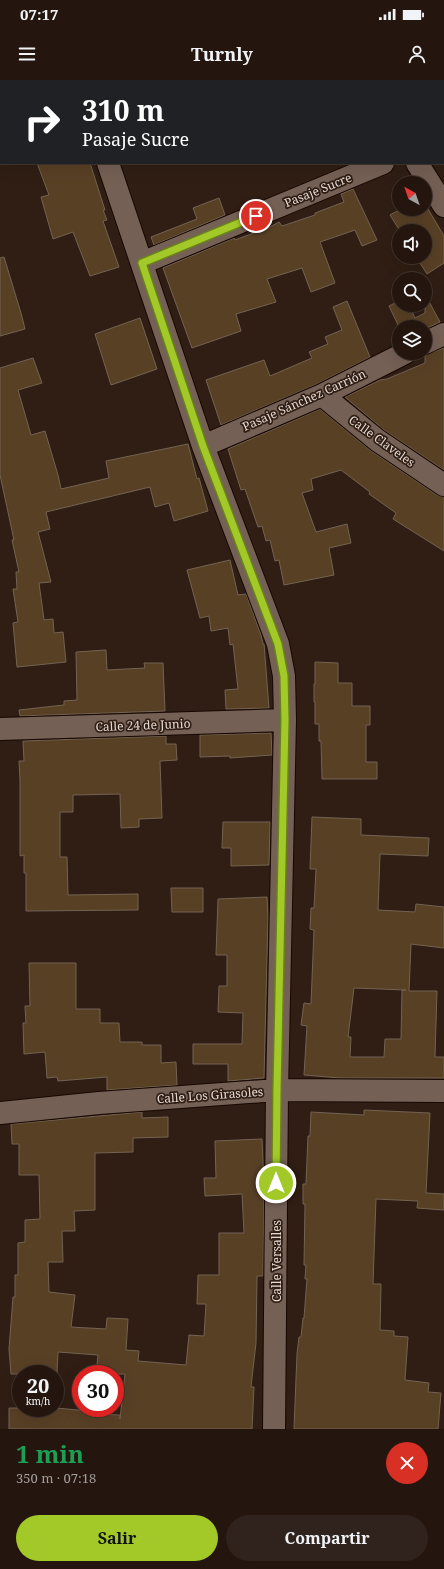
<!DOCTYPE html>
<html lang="es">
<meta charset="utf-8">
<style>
body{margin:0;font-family:"Noto Serif",serif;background:#30231d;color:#f1f3f6;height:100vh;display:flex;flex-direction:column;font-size:15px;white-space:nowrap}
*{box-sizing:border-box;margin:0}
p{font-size:13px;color:#a39f9e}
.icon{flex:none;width:22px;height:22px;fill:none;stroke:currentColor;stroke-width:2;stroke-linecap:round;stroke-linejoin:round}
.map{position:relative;height:1349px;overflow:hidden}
.drawer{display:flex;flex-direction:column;background:#24160f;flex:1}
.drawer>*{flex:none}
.banner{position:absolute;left:0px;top:0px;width:444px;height:84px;box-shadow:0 4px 16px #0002,0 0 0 1px #41352f;background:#202124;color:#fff;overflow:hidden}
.needle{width:26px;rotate:320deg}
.fabs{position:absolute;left:392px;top:96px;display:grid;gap:8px}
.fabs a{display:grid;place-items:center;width:40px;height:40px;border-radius:50%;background:#24160f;box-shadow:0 4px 16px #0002,0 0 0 1px #41352f;font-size:20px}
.speed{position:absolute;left:12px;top:1285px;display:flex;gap:8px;font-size:20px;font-weight:700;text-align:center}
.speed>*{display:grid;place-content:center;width:52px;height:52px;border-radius:50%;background:#24160f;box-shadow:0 4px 16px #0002,0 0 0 1px #41352f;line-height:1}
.speed small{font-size:10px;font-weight:400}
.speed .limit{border:6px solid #d22;background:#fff;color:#111}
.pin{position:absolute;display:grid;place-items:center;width:34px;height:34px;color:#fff;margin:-17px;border:2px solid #fff;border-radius:50%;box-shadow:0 1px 4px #0007}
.me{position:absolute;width:44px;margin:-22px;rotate:0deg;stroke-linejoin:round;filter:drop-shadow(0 0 3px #0008)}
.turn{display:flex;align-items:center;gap:14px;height:84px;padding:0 16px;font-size:18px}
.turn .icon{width:52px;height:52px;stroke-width:2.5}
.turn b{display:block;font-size:28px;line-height:34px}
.round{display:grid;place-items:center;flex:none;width:42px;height:42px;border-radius:21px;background:#30231d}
.headline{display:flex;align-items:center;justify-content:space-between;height:68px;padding:0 16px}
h1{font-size:24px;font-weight:700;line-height:30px;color:#1e9e55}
.cta{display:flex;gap:8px;margin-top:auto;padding:8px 16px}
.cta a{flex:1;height:46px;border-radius:24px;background:#a2c928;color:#111;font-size:16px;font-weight:700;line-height:46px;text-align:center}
.cta a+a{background:#30231d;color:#f1f3f6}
.status{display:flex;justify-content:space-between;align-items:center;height:28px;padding:0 20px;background:#24160f;direction:ltr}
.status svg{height:11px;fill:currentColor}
header{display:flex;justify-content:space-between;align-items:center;height:52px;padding:0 16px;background:#24160f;font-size:18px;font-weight:700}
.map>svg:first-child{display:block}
.building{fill:#584025;stroke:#736352;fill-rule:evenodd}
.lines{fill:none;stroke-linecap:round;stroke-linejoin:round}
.minor-casing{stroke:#170802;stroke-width:24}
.minor{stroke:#756055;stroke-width:22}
.route-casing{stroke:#69831a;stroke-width:10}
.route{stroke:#a2c928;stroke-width:7}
.labels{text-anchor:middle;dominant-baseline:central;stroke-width:3.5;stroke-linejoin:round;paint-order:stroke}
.street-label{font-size:12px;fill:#e5d9d3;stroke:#301e14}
</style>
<div class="status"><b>07:17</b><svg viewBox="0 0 49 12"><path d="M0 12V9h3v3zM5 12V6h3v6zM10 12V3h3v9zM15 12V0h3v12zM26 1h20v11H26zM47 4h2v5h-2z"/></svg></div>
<header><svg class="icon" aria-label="menu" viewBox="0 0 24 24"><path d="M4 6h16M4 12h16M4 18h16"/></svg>Turnly<svg class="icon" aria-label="person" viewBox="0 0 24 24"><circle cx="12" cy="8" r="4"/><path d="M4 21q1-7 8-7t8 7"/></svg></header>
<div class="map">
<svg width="444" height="1349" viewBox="0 0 444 1349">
<rect width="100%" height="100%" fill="#301e14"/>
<!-- building -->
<path class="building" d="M37,83H90L105,130H103L107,140L103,141L119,187L90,196L73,152L53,159L41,117L49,115Z
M353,109L377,160L362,166L355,150L320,162L335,203L311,212L302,188L267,199L276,222L236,234L241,251L192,268L163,188L234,158L235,160L270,147L279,142L282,146L315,135V133L344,122L341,114Z
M219,118L225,135L154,165L151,157L197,139L193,128Z
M401,129H428L444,156V183L427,194L416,177H425V151H400L390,135Z
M4,177L21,233L25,249L0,256V178Z
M425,214L440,242L425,249V247H399L389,226L399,221V225H409L415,238L425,233Z
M347,221L370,277L317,304L221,345L206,300L264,280L270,296L312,278L309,272L328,264L325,257L342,250L333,227Z
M140,238L157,289L111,305L95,254Z
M444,268V390L384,350L345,317L380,300L387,299L425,283V275Z
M33,278L42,303L18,310L31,355L45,351L58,395L61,409L109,398L106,381L188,364L197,399L199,398L208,431L174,441L169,423L155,427L150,407L46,432L50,449L38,452L51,502L39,503L44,540L53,539L54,553L63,552L66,582L17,587L13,543L18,542L13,509H17L16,492H19L12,460H14L0,395V288Z
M320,329L370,370L437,415L444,417V471L393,439L396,433L369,414L370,412L341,390L311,399L313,410L302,413L316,452L347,444L351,463L329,468L334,495L284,505L279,480L275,481L270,460L266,461L262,446L258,447L245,409L241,410L228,369Z
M230,480L238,515L246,514L261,555L263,564H264L269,628L226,629L225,610L238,609L233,564L230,565L228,548L211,551L209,536L200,538L187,490Z
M106,570L107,590L145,588L144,583H163L165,631L20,636L19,630L64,625V621L77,620L76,572Z
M315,582L338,583V603H352V626H370V645H366V682H377V699H322L321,661H319V644H315V622H314V604H315Z
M271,653L272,675L230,678V676L200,677V655Z
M166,656V664H176L177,680L160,681L162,738L139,739V747L121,748L120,714L73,715V732H60V777H67L68,815L138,814V830L26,831V793H24V775L20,776V700L19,681H24L23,661Z
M312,737L361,739V755L429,758L428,776L380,774L378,830L415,832L416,824L444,827V868L411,864L409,911H437L435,977H444V998H340L304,995L307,946L301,945L304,923L311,924L314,850L310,849L311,828H314L316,789H310ZM354,908L406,910H402L401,959H385L384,977H350L351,957H348Z
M223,742H270L269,785L231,786V768H222Z
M171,808H203V832H172Z
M267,817L268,837L264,998L228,1001V984H193V964H242L243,933L218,932L219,906H227V875H216L218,819Z
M29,883H76V929H100V943H119L120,962H142V965H161V983L176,982L177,1005L107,1010V997L58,1001L57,997L47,998L45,972L24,974L23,943H26L25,926H30Z
M364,1030L430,1033L426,1113L444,1114V1130L417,1128L418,1121L376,1119L373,1204H381L380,1250L394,1251V1256L408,1257L405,1300L429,1303L428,1312L441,1313L438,1349H294L297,1274L299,1257H301L303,1238H304L307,1199H305L306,1185H304L305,1124H303V1104H306L308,1056H310L311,1032L364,1035Z
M142,1032V1038L168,1037V1057L133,1058V1072L95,1073V1130L74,1131L75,1151H62L63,1182H48L49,1212L75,1215L71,1247L106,1249L107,1238L128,1239L126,1270L139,1271L138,1281L186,1285L189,1255L204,1256L206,1224H197L198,1195H219V1153H244L242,1114L205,1116L204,1098H216L215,1061L262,1059L264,1106L263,1196H257L256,1263L251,1307H254L252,1349H9V1328H56L89,1331V1334L120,1335V1339L125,1294H96L98,1275L58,1272L57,1294H11L9,1269L13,1217H15V1195H18V1163L25,1162V1140L40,1139L39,1095H19V1064H12L11,1044Z"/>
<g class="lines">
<!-- minor casing -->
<g class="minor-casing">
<path id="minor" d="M79,0V1
M365,0V1
M108,83L203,366L278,564L284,596L285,640L277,1010L274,1349
M417,83L444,126
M142,183L383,83
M425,263L444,254
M322,315L377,360L444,405
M203,366L322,315L405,273
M0,649L285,640
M0,1033L99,1023L277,1010L444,1011"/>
</g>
<!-- minor -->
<use href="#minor" class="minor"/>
</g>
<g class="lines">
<!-- route casing -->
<g class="route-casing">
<path id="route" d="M256,136L142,183L203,366L278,564L284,596L285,640L277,1010L276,1103"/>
</g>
<!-- route -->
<use href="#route" class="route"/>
</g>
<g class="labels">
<!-- street labels -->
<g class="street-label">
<text transform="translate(318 110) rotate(-22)">Pasaje Sucre</text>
<text transform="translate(304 320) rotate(-24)">Pasaje Sánchez Carrión</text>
<text transform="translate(382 361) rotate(36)">Calle Claveles</text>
<text transform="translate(143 645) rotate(-2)">Calle 24 de Junio</text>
<text transform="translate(210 1015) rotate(-4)">Calle Los Girasoles</text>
<text transform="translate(276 1181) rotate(-90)">Calle Versalles</text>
</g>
</g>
</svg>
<div class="fabs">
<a><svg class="needle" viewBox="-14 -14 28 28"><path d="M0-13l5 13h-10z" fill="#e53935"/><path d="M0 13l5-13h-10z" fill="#a39f9e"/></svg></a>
<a><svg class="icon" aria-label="sound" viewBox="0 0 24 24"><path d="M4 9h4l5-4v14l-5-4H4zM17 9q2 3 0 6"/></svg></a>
<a><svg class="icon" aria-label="search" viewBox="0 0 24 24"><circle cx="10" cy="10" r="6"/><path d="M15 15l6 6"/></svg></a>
<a><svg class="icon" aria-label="layers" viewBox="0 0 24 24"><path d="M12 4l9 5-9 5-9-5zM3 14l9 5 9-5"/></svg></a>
</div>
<div class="speed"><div>20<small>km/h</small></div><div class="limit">30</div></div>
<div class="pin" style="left:256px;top:136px;background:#d93025"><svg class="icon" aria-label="arrive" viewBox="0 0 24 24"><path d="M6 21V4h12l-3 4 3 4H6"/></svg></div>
<svg class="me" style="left:276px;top:1103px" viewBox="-20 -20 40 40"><circle r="17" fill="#a2c928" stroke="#fff" stroke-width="3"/><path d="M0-11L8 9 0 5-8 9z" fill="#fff"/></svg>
<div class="banner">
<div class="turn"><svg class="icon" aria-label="right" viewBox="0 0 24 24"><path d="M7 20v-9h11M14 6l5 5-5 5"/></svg><div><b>310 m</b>Pasaje Sucre</div></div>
</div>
</div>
<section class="drawer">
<div class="headline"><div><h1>1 min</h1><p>350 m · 07:18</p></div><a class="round" style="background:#d93025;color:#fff"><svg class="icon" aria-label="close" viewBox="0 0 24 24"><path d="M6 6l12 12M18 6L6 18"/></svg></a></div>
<div class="cta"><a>Salir</a><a>Compartir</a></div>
</section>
